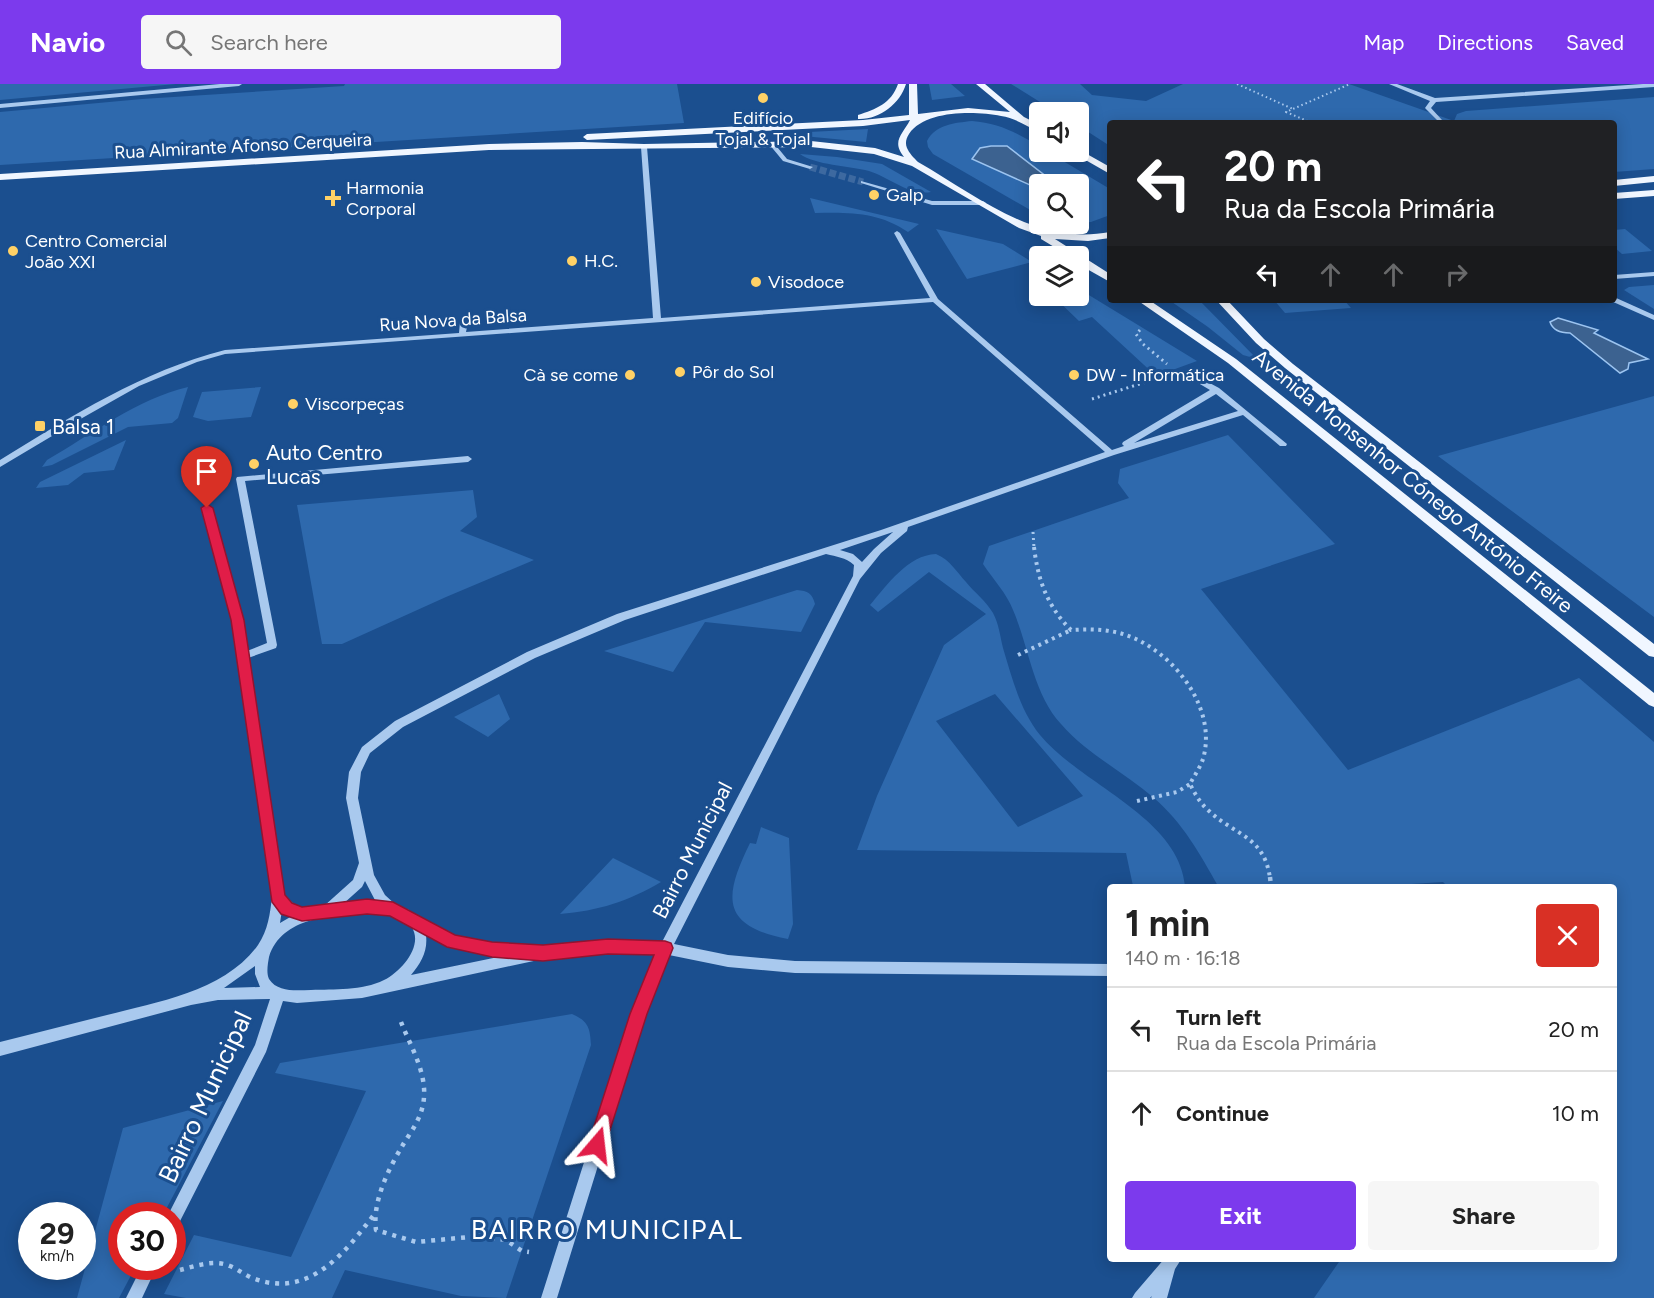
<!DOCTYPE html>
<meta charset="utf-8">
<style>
body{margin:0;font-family:Figtree,sans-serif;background:#f6f6f6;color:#222;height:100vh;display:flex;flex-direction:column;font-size:22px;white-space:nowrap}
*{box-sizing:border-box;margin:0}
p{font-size:20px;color:#767676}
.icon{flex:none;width:33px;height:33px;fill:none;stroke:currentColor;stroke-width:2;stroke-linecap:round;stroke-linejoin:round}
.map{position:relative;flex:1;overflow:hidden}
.details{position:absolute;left:1107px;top:800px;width:510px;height:378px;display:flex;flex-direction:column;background:#fff;border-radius:6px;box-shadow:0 3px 15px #0003}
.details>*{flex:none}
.guide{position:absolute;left:1107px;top:36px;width:510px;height:183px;border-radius:6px;box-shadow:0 3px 15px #0003;background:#202124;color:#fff;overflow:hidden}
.fabs{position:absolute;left:1029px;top:18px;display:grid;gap:12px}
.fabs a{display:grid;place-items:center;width:60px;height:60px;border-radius:6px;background:#fff;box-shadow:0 3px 15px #0003;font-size:30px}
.speed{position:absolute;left:18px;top:1118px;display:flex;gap:12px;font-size:30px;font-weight:700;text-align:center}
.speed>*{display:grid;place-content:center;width:78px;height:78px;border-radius:50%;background:#fff;box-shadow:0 3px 15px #0003;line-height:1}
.speed small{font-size:15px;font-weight:400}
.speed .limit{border:9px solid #d22;background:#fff;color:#111}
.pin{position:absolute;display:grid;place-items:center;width:51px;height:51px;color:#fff;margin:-62px -26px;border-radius:50% 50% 50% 0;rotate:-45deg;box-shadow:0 0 6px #0007}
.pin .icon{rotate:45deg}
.me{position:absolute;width:66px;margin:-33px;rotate:17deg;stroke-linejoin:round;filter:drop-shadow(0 0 4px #0008)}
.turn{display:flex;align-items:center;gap:21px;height:126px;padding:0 18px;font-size:27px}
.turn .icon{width:78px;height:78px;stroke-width:2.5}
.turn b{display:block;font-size:42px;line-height:51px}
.lanes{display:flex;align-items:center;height:57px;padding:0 18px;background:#0003;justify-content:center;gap:30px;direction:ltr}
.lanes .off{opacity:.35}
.round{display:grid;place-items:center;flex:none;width:63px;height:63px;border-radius:6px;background:#f6f6f6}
.head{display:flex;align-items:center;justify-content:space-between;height:102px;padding:0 18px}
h1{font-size:36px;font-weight:700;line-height:45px}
.button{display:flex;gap:12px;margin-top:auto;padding:12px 18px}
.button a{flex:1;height:69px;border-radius:6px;background:#7c3aed;color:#fff;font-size:24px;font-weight:700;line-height:69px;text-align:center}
.button a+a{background:#f6f6f6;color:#222}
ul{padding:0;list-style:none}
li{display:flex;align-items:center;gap:18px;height:84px;padding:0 18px;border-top:2px solid #e0e0e0}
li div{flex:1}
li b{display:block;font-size:22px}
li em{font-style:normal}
header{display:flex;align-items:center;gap:36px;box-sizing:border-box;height:84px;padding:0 30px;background:#7c3aed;color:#fff}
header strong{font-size:28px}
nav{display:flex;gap:33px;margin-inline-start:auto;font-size:21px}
.search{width:420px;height:54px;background:#f6f6f6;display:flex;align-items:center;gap:15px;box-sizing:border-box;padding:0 21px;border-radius:6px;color:#767676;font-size:22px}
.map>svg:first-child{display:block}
.green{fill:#2e69ad;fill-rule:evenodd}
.water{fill:#3c6290;stroke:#9cc4f0;stroke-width:1.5}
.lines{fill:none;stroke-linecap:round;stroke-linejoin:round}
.minor-tunnel{stroke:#3d69a0;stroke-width:7;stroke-dasharray:7 3;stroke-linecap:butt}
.path-far3{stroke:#a9c9ee;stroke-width:2;stroke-dasharray:1.5 3;stroke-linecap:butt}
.path-far2{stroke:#a9c9ee;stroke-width:3;stroke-dasharray:2 4;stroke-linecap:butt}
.path-far1{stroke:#a9c9ee;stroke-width:4;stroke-dasharray:3 4.5;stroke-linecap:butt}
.path{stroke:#a9c9ee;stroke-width:4.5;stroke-dasharray:4 6;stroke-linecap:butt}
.minor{fill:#a9c9ee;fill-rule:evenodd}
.major{fill:#f0f6ff;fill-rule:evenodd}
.route{fill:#e11d48;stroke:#92132f;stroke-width:1.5}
.poi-dot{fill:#ffd166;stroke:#1b4f8f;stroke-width:2}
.labels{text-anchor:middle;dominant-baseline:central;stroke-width:6;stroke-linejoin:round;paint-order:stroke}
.far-poi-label{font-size:18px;fill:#fff;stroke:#1b4f8f;text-anchor:start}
.far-street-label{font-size:18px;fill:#fff;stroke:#1b4f8f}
.poi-label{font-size:21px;fill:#fff;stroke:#1b4f8f;text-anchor:start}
.street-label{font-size:21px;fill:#fff;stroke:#1b4f8f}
.near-street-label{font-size:26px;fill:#fff;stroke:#1b4f8f}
.near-neighbourhood-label{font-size:27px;letter-spacing:1.5px;fill:#fff;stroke:#1b4f8f}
</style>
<header>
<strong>Navio</strong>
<div class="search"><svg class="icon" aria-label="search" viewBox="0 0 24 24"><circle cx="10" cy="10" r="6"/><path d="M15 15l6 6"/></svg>Search here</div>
<nav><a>Map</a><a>Directions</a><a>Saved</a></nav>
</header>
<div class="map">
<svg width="1654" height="1214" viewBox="0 0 1654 1214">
<rect width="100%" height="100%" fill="#1b4f8f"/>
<!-- green -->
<path class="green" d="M0,0H176L0,16Z
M345,0H677L684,39L0,81V28L142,15L344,2Z
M929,0H951L965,12L932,16Z
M1011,0H1080L1092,11L1146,17L1183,0H1349L1454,37L1457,30L1466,27L1654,13V85L1614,88V39H1110V62L1079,42L1078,28H1056Z
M972,37C999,39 1017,49 1039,62L1040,68H1048L1110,105V131L1091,138L1079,139L1078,100H1040L1039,131L933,70L928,63L927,57C936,40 955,39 972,37Z
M868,45L866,58L803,52L809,48Z
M800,70L837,73L882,80L931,108C909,112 889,93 869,87C849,82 815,81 800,70Z
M810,114L919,140L908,148C879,128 849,128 815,129Z
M936,145L1003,160L1032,178L967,195Z
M1625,145L1652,167L1622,170L1614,163V146Z
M1654,201V225L1624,206L1629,203Z
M1079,205L1197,277L1156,292L1092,233L1079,237L1053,212H1078Z
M1169,216H1199L1257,275L1243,271L1208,243Z
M1274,216H1344L1351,224L1285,229Z
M188,303L178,334L172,339L128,343L52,381L42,383L47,376C92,350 137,315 188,303Z
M261,303L251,333L208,337L193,333L202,308Z
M1654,312V533L1438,372Z
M1228,351L1335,460L1201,505L1348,686L1579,594L1654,658V1214H1314L1341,1175L1614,1174V802H1447L1443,798L1381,802H1218C1200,770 1183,739 1154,714C1124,688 1087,670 1061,640C1033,609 1029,563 1013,526C1007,510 993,495 983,480L989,462L1129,414L1118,399L1120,385Z
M126,356L114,386L84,389L68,401L36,404L40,398Z
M473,406L477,433L460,447L534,476L446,513L342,560H322L297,421Z
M936,470C950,476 956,487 966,498C974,508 986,517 993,529C999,540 1000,552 1003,564C1012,594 1020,626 1040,651C1080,700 1179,733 1185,802H1133L1126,769L857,766L877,712L944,561L986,530L929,488L878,528L870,521C887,501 908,471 936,470ZM995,610L1083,712L1018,743L936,637Z
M797,506C808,507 812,509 815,520L801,548L705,538L673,588L604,567Z
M499,610L510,635L488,653L454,633Z
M761,743L789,754L793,840L788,855C721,842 723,814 750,759L756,760Z
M613,774L661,798C629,817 598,827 560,830Z
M572,930C588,937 590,943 591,961L506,1214L461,1212L345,1186L332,1214H186L164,1210L194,1151L291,1173L366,1007L275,989L280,979Z
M223,1017L163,1131H122V1182H136L119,1214H77L123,1044Z"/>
<!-- water -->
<path class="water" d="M991,62H1007L1056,100H1040L1039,105L972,75L980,64Z
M1558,234L1598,246L1594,249L1648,275L1629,279L1628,285L1620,289L1570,249C1562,249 1553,247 1550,238Z"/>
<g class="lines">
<!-- minor-tunnel -->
<path class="minor-tunnel" d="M810,83L863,98"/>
<!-- path-far3 -->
<path class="path-far3" d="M1237,0L1293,25
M1312,39L1286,28L1350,0"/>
<!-- path-far2 -->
<path class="path-far2" d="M1140,246L1136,250L1143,260L1167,280
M1092,315L1165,292
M1033,448L1034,464"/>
<!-- path-far1 -->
<path class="path-far1" d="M1034,463C1038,496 1047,522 1071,546C1089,545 1109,545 1126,551C1173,567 1218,624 1203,675C1200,684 1194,692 1190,700C1195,710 1200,719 1209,727C1236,752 1264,752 1270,794
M1018,571L1071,546
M1137,717L1177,708L1190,700"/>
<!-- path -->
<path class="path" d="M1270,793L1271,802
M401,938C410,961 426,987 424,1013C423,1031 413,1045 404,1059C389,1084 372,1117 376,1146L416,1158L480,1152L506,1156L522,1167L529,1168
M180,1186C196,1182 214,1175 230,1182C239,1186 246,1192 255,1195C309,1214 344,1170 373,1132"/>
<!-- minor -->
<path class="minor" d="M220,0H242L239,2L0,24V20Z
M1389,0H1397L1435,14L1643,0H1654V3L1436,18L1431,24L1442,36L1439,38L1425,24L1430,17Z
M769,58H773L787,75L813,83L810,85L783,77L769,60Z
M644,61L647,63L661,234L930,214L894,149L897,147L900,149L938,215L1112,366L1124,362L1122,360L1123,358L1210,306L1188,293L1187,291L1191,289L1219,304L1287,360L1286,362H1280L1243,331L1114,371L908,443L907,447L881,469L860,495L674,860L728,871L795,877L1110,880V892L795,889L728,883L669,871L645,930L557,1214H541L631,930L656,869L608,868L543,875L362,914L297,919L283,917L266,968L177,1143L172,1145V1131H168L255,961L270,915L218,916L191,921L0,972V958C36,949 71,940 107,931C157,918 225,907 258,861C268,846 270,830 272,813L232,536L202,424L207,421L212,424L242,536L247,567L267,559L236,395L237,393L468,372L472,375L468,378L245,397L277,561L276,564L248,574L284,811L297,823L313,825L324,822L353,796L359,779L346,714L349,688L362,663L395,637L527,568L617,530L881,446L1105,368L933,218L225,270L197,278L139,302L84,333L0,383V376C72,332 142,287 225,266L459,249L460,238L464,236L468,238L466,248L653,234L641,63ZM1216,310L1238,327L1134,359ZM893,448L874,465L862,478L853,470L840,466ZM826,470C837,473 845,473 854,481L853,492L662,858L608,856L536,865L531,862L492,859L454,853L418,834L409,826L397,822L385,811L374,791L358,714L361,688L370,669L403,643L535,574L625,536ZM365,797L376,818L343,820L362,803ZM282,826L292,832L280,839ZM367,828C377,829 389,829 399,833C433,849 406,885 384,896C362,907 334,905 311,906C297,906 278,909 269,895C266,889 268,879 269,873C282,832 332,832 367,828ZM426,851L452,864L503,872L411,891C421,879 428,867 426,851ZM255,882V890L260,903L224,904Z
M861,97L932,117H983L986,119L983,121H932L861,99Z
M1654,188V192L1614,195V191Z
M1614,213L1654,231V236L1611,217L1614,216Z
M1463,216H1473L1469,218Z
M1165,1174H1182L1175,1185L1167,1214H1151L1152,1212L1150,1214H1132L1135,1209Z
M142,1182H157L142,1214H126Z"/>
<!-- major -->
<path class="major" d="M898,0H906C900,20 879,36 858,35V31C876,25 891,20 898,0Z
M909,0H917L918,30L968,24L1010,28L976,0H985L1024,33L1040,41V48C1026,42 1015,34 1001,32C975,27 925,26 909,50C906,55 905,59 907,64C909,69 914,74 918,78C979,113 1036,162 1110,148V154L1088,157L1055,155L1110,190V198L1078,180V172H1069L1041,155V152L1019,144L912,82L874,70L811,63L489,66L0,96V90L489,60L582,58L644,60L811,57L875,64L904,73C891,57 903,50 910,36L863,42L587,56L583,53L587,50L863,36L909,31Z
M1078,65L1110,83V90L1075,70L1074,68H1078Z
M1654,92V98L1614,102V96Z
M1654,106V112L1614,115V109Z
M1137,216H1149L1236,275L1654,609V623L1649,621L1228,279Z
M1216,216H1227L1264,255L1293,280L1654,560V573L1649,572L1285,284L1256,259Z"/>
</g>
<!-- route -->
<path class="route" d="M207,420L213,424L244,536L285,811L292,819L302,823L367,815L393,818L455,851L492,858L543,861L608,855L665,857L671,859L673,864L647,930L603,1068L597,1070L591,1068L588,1061L630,930L654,871L608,870L543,877L492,873L447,863L390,832L367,830L302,837L281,830L272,818L231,536L201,424Z"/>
<!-- markers -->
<g class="poi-dot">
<circle cx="763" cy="14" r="6"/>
<circle cx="874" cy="111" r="6"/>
<path d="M330 105h6v6h6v6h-6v6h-6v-6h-6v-6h6z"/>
<circle cx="13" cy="167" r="6"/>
<circle cx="572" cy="177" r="6"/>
<circle cx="756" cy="198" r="6"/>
<circle cx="680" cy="288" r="6"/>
<circle cx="630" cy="291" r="6"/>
<circle cx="1074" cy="291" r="6"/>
<circle cx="293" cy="320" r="6"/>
<rect x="34" y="336" width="12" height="12" rx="3"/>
<circle cx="254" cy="380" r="6"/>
</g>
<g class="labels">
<!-- far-poi labels -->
<g class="far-poi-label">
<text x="763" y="34" text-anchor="middle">Edifício<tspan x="763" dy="21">Tojal &amp; Tojal</tspan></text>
<text x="346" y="104">Harmonia<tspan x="346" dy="21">Corporal</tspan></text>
<text x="886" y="111">Galp</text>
<text x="25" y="157">Centro Comercial<tspan x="25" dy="21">João XXI</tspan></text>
<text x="584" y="177">H.C.</text>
<text x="768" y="198">Visodoce</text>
<text x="692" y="288">Pôr do Sol</text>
<text x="618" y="291" text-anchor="end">Cà se come</text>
<text x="1086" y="291">DW - Informática</text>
<text x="305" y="320">Viscorpeças</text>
</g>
<!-- far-street labels -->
<g class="far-street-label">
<text transform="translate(243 62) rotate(-3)">Rua Almirante Afonso Cerqueira</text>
<text transform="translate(453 236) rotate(-4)">Rua Nova da Balsa</text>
</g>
<!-- poi labels -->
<g class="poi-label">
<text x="52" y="342">Balsa 1</text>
<text x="266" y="368">Auto Centro<tspan x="266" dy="24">Lucas</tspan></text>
</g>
<!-- street labels -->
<g class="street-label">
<text transform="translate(1413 397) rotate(39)">Avenida Monsenhor Cónego António Freire</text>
<text transform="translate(692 766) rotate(-63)">Bairro Municipal</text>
</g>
<!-- near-street labels -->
<g class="near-street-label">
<text transform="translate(205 1013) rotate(-65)">Bairro Municipal</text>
</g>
<!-- near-neighbourhood labels -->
<g class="near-neighbourhood-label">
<text x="607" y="1145">BAIRRO MUNICIPAL</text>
</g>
</g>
</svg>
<div class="fabs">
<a><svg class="icon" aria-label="sound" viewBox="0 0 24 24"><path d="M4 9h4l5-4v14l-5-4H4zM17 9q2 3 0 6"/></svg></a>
<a><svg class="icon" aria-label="search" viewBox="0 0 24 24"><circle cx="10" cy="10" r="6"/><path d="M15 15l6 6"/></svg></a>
<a><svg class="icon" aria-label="layers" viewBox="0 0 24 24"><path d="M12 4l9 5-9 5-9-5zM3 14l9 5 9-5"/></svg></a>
</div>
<div class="speed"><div>29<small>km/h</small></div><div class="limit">30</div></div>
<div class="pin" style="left:207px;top:424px;background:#d93025"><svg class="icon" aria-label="arrive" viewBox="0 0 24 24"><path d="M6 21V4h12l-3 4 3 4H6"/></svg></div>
<svg class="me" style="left:597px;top:1061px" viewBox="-20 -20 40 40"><path d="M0-17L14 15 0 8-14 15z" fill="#e11d48" stroke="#fff" stroke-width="4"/></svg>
<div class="guide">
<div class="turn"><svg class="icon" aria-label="left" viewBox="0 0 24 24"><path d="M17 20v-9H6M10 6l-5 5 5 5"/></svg><div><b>20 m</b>Rua da Escola Primária</div></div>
<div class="lanes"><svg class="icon" aria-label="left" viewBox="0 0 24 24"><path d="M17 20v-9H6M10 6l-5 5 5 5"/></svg><svg class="icon off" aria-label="ahead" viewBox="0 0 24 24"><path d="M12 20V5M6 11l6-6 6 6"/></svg><svg class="icon off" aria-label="ahead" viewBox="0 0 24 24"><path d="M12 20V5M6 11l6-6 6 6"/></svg><svg class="icon off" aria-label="right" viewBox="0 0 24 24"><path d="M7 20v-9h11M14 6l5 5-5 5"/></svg></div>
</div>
<section class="details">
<div class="head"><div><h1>1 min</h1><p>140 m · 16:18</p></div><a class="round" style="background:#d93025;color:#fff"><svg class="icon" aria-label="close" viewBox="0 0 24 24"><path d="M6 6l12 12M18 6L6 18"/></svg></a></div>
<ul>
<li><svg class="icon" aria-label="left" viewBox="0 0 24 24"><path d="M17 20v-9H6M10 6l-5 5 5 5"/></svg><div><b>Turn left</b><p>Rua da Escola Primária</p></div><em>20 m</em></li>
<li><svg class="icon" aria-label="ahead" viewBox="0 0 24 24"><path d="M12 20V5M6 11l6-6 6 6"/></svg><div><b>Continue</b></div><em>10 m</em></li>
</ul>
<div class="button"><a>Exit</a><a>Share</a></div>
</section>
</div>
